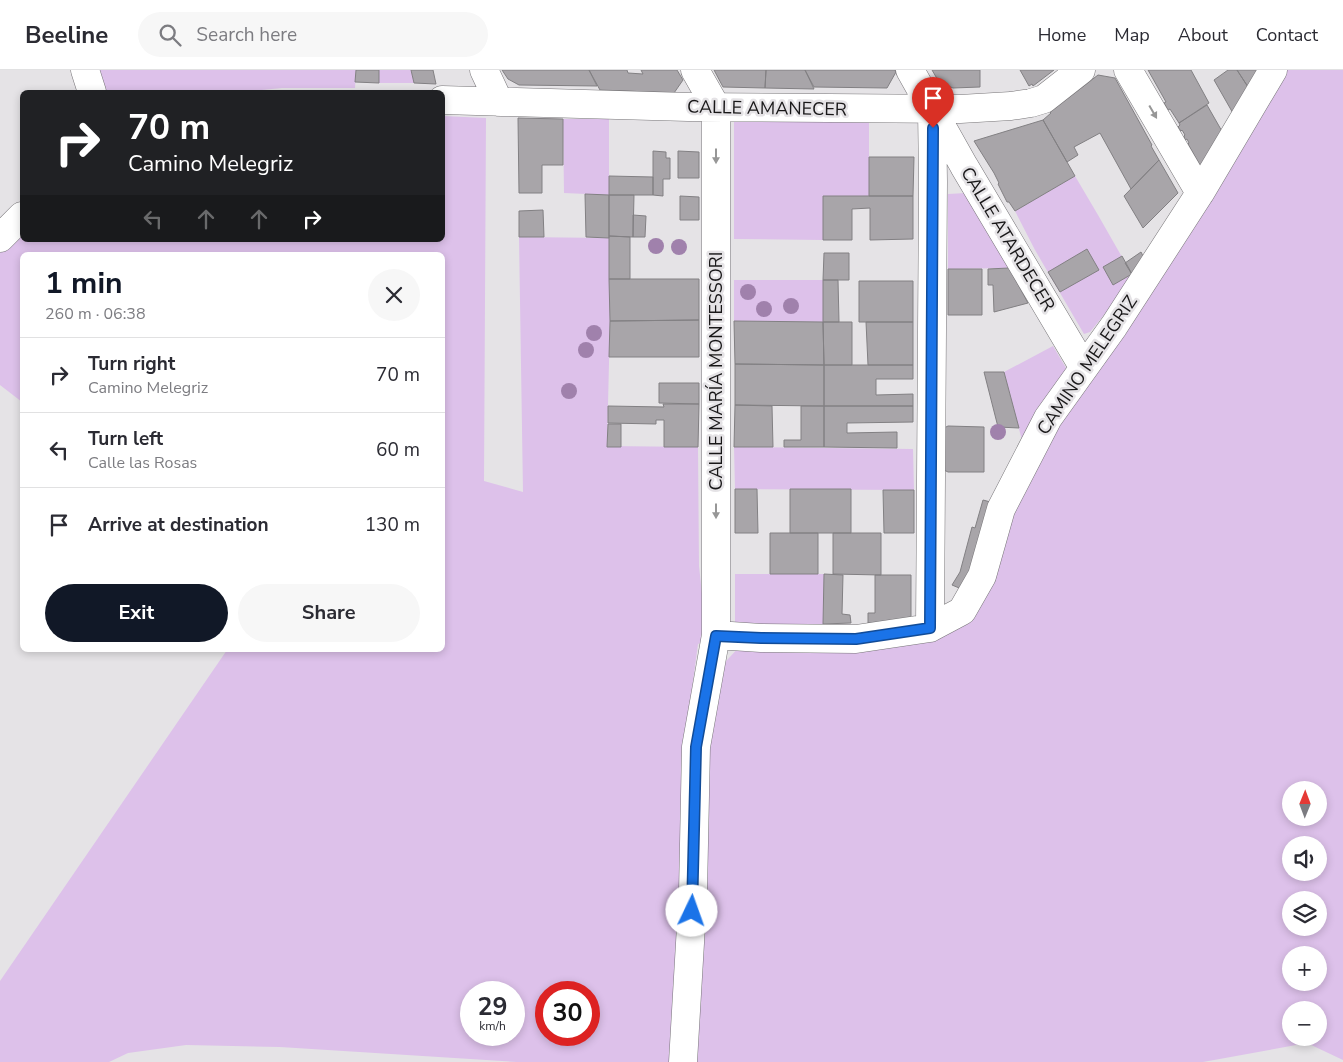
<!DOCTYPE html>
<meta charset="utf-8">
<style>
body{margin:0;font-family:"Nunito Sans",sans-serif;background:#f7f7f7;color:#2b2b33;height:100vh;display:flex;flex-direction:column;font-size:19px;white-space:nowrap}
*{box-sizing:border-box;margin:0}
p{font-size:16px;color:#7c7c81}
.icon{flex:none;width:28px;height:28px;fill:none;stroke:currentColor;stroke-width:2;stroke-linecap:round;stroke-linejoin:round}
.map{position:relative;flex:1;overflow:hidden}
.drawer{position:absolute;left:20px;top:182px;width:425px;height:400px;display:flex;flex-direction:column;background:#fff;border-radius:8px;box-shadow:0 2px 8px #0003}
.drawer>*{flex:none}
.guide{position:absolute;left:20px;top:20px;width:425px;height:152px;border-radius:8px;box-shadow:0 2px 8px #0003;background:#202124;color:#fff;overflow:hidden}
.needle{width:32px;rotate:1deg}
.tools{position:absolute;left:1282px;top:711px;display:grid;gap:10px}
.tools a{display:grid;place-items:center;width:45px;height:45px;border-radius:50%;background:#fff;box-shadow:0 2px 8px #0003;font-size:25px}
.speed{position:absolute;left:460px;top:911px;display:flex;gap:10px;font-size:25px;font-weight:700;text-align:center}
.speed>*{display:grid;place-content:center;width:65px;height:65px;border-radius:50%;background:#fff;box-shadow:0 2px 8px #0003;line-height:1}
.speed small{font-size:12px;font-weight:400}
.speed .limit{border:8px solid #d22;background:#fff;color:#111}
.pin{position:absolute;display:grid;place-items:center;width:42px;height:42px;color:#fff;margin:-51px -21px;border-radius:50% 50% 50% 0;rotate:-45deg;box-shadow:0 0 5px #0007}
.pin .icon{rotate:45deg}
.me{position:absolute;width:55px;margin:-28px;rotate:3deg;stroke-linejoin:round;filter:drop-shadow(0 0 4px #0008)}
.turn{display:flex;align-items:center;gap:18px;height:105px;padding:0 25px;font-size:22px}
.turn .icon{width:65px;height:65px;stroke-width:2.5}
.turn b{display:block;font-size:35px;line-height:42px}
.lanes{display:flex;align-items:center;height:48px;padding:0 25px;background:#0003;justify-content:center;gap:25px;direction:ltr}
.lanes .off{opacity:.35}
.round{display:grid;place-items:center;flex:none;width:52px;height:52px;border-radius:26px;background:#f7f7f7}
.headline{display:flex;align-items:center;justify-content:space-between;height:85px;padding:0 25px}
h1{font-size:30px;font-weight:700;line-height:38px;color:#111827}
.action{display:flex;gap:10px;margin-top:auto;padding:10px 25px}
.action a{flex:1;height:58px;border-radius:30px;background:#111827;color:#fff;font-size:20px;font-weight:700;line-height:58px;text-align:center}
.action a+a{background:#f7f7f7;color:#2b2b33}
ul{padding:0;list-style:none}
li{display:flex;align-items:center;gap:15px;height:75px;padding:0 25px;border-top:1px solid #e1e1e2}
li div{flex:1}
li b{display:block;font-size:19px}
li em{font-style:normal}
header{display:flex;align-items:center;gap:30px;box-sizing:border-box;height:70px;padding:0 25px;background:#fff;border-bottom:1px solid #e1e1e2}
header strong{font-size:24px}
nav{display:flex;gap:28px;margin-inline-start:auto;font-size:18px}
.search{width:350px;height:45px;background:#f7f7f7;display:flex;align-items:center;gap:12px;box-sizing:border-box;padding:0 18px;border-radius:28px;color:#7c7c81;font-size:19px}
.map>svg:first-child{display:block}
.green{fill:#ddc1ea;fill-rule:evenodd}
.building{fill:#a8a5a9;stroke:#828083}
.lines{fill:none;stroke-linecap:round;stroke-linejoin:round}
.minor-casing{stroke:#777578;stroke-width:29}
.minor{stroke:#fff;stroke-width:28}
.tree{fill:#a081ac}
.oneway{fill:#979797}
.route-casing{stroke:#114b97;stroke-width:12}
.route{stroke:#1a73e8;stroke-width:9}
.labels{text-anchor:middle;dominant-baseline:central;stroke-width:5;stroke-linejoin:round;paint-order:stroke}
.street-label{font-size:18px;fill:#181718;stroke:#e5e3e6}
</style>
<header>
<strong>Beeline</strong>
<div class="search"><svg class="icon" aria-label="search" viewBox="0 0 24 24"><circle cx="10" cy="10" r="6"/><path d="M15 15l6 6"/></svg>Search here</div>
<nav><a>Home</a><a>Map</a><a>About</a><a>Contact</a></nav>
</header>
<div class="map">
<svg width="1343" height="992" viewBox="0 0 1343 992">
<rect width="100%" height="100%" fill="#e5e3e6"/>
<!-- green -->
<path class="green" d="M95,0H356L355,18H282L243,22H103Z
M379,0H411L414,13H379Z
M1284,0H1343V990L1307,973L1203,992H694L699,837L714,604L742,574L963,549L1008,446L1059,354ZM1291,720H1319V748H1291ZM1291,775H1319V802H1291ZM1291,830H1319V858H1291ZM1291,885H1319V912H1291ZM1291,940H1319V968H1291Z
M443,46L486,48L484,411L523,422L519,167L609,168L610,251L607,376L698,377L699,496L704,542L705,571L698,574L692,619L685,723L673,992H517L280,977L186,975L128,983L109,992H0V911L227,580H442V185H22V332L0,315V183L22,162V170H442ZM471,922H514V965H471ZM546,922H589V965H546Z
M563,49H609V125L564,123Z
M734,50H869V126H823V170L734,169Z
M1075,106L1098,145L1134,208L1090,262L1084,264L1035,180L1015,141Z
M966,123L1009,198L948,199V124Z
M734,210H823V252L734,251Z
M1053,276L1069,303L1024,378L1004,302Z
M734,377L913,379L914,420L735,419Z
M735,504H824L823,554L784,556L735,555Z"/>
<!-- building -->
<path class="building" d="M356,0H379V13L355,12Z
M411,0H433L436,14L414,13Z
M502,0H589L597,16L519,15L508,9Z
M589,0H627L628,3L643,4L641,0H677L683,10L674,23L600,20Z
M714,0H766L765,18L723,17Z
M766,0H805L814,19L765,18Z
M805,0H895L896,2L887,18L814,17Z
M932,0H980V17L953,18L939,12Z
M1020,0H1054L1033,16L1032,14L1029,16Z
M1148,0H1191L1209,33L1179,53L1170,39L1168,40L1164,33L1166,32Z
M1228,0H1237L1250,20L1234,45L1214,10Z
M1237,0H1262L1250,20Z
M1098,5L1115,8L1152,75L1151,76L1159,90L1131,119L1100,63L1074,77L1078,85L1067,92L1043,50L1051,43L1050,42Z
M1207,35L1223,63L1201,97L1188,74L1189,73L1187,69L1185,70L1184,66L1185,65L1182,60L1181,61L1178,57L1180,55L1179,53Z
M518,48L563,49V95H542V123H519Z
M1043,50L1075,106L1015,141L1009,132H1007L998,114L999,113L994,103L974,71Z
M653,81L666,82V88H670V109H663V126L653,125Z
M678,81L699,82V108H678Z
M869,87H914L913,126H869Z
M1159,90L1178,123L1143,158L1124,126Z
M609,106L653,107V125H609Z
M585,124L609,125V168L586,167Z
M609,125H634L633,167L609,166Z
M680,126L699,127V150H680Z
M823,126H913V169L870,170V138L852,139V170H823Z
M543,140L544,167H519V141Z
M633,145L646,146L645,167H633Z
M609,166L630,167V209H609Z
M1087,179L1099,200L1060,222L1048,202Z
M1141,182L1145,190L1134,208L1125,193Z
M824,183H849V210H823Z
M1122,186L1132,204L1113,215L1103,197Z
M1009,198L1028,233L994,242L993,215H988V199Z
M948,199H982V245H948Z
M609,209H699V250L610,251Z
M823,210H838L839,252H823Z
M859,211H913V252H859Z
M699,250V287H609L610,251Z
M734,251L823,252L824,295L735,294Z
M823,252H852V295H824Z
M866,252H913V295H868Z
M735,294L824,295V336L735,335Z
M824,295H913V309H876V325L913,324V336H824Z
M984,302H1004L1019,358L998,357Z
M659,313H699V334L659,333Z
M663,334H699L698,377H664V350H656V354L608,353V336L664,337Z
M735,335L772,336L773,377H734Z
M801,336H824V377H784V370H801Z
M824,336H913V352L847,353V363L897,362V378L824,377Z
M608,354H621V377H607Z
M948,356L984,357V402H948L944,400V358Z
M735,419H757L758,463H735Z
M790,419H851V463H790Z
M883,420H914V463H884Z
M983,430L998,434L964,520L952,515L960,502L972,457L975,458Z
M770,463H818V504H770Z
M833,463H881V505L833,504Z
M824,504L843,505L842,544L850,545L851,553L823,554Z
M875,505H911V546L906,553H868V543H875Z"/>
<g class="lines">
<!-- minor casing -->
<g class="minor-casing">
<path id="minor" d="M85,0L92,22
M484,0L499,32
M910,0L964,96L1084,298
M1128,0L1200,123
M442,30L688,37L960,39L1011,36L1031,33L1044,29L1081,0
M0,168L22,146
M930,558L933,112L932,39
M716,565L761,568L856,569L930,558L962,541L982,506L1001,439L1048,348L1114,256L1200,123L1273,0
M683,992L693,822L696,677L716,565V37L695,0"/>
</g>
<!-- minor -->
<use href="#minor" class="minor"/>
</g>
<!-- trees -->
<g class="tree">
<circle cx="656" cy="176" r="8"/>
<circle cx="679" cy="177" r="8"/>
<circle cx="748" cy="222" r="8"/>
<circle cx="791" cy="236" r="8"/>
<circle cx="764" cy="239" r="8"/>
<circle cx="594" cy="263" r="8"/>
<circle cx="586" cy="280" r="8"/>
<circle cx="569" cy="321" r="8"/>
<circle cx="998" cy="362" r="8"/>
</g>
<!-- one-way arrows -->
<defs><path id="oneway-solid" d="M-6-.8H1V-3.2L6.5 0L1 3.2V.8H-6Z" transform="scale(1.25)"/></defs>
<g class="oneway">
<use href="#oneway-solid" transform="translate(1153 42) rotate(60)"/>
<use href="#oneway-solid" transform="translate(716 86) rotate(90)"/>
<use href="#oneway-solid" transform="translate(716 441) rotate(90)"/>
</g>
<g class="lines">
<!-- route casing -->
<g class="route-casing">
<path id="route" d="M692,841L696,677L716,566L761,568L856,569L930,558L933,58"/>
</g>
<!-- route -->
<use href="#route" class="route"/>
</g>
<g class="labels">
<!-- street labels -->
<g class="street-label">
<text transform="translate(767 38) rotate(1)">CALLE AMANECER</text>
<text transform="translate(1008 169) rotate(59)">CALLE ATARDECER</text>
<text transform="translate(1087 295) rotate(-56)">CAMINO MELEGRIZ</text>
<text transform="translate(716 301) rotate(-90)">CALLE MARÍA MONTESSORI</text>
</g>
</g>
</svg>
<div class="tools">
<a><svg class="needle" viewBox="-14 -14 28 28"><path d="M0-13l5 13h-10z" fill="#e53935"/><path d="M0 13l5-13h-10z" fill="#7c7c81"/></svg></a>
<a><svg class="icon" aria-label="sound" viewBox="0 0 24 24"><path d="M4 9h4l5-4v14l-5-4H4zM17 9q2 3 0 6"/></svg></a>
<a><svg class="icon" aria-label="layers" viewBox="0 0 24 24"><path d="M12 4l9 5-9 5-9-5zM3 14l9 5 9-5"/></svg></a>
<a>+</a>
<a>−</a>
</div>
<div class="speed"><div>29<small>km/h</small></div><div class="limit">30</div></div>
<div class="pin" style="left:933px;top:58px;background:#d93025"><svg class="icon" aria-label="arrive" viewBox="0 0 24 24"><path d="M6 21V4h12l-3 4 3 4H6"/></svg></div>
<svg class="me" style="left:692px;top:841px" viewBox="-20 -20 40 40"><circle r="19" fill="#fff"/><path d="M0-13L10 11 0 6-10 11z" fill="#1a73e8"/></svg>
<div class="guide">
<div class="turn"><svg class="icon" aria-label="right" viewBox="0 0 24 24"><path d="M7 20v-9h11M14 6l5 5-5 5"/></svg><div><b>70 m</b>Camino Melegriz</div></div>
<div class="lanes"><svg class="icon off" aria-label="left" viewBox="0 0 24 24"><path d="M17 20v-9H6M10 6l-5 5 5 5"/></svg><svg class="icon off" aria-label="ahead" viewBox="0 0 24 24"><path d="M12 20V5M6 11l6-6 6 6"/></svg><svg class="icon off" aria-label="ahead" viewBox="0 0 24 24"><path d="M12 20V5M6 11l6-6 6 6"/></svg><svg class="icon" aria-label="right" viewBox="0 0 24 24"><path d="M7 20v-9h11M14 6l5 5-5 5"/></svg></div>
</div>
<section class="drawer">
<div class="headline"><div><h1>1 min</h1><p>260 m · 06:38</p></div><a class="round"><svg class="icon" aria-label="close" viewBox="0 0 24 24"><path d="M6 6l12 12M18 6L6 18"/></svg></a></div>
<ul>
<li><svg class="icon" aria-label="right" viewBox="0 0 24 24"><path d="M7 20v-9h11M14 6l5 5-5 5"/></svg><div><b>Turn right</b><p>Camino Melegriz</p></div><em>70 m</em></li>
<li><svg class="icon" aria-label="left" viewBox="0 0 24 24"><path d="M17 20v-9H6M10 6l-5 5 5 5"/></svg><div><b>Turn left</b><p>Calle las Rosas</p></div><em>60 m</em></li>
<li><svg class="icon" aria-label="arrive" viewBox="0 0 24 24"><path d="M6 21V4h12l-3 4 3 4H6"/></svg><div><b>Arrive at destination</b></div><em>130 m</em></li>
</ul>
<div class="action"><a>Exit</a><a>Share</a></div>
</section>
</div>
